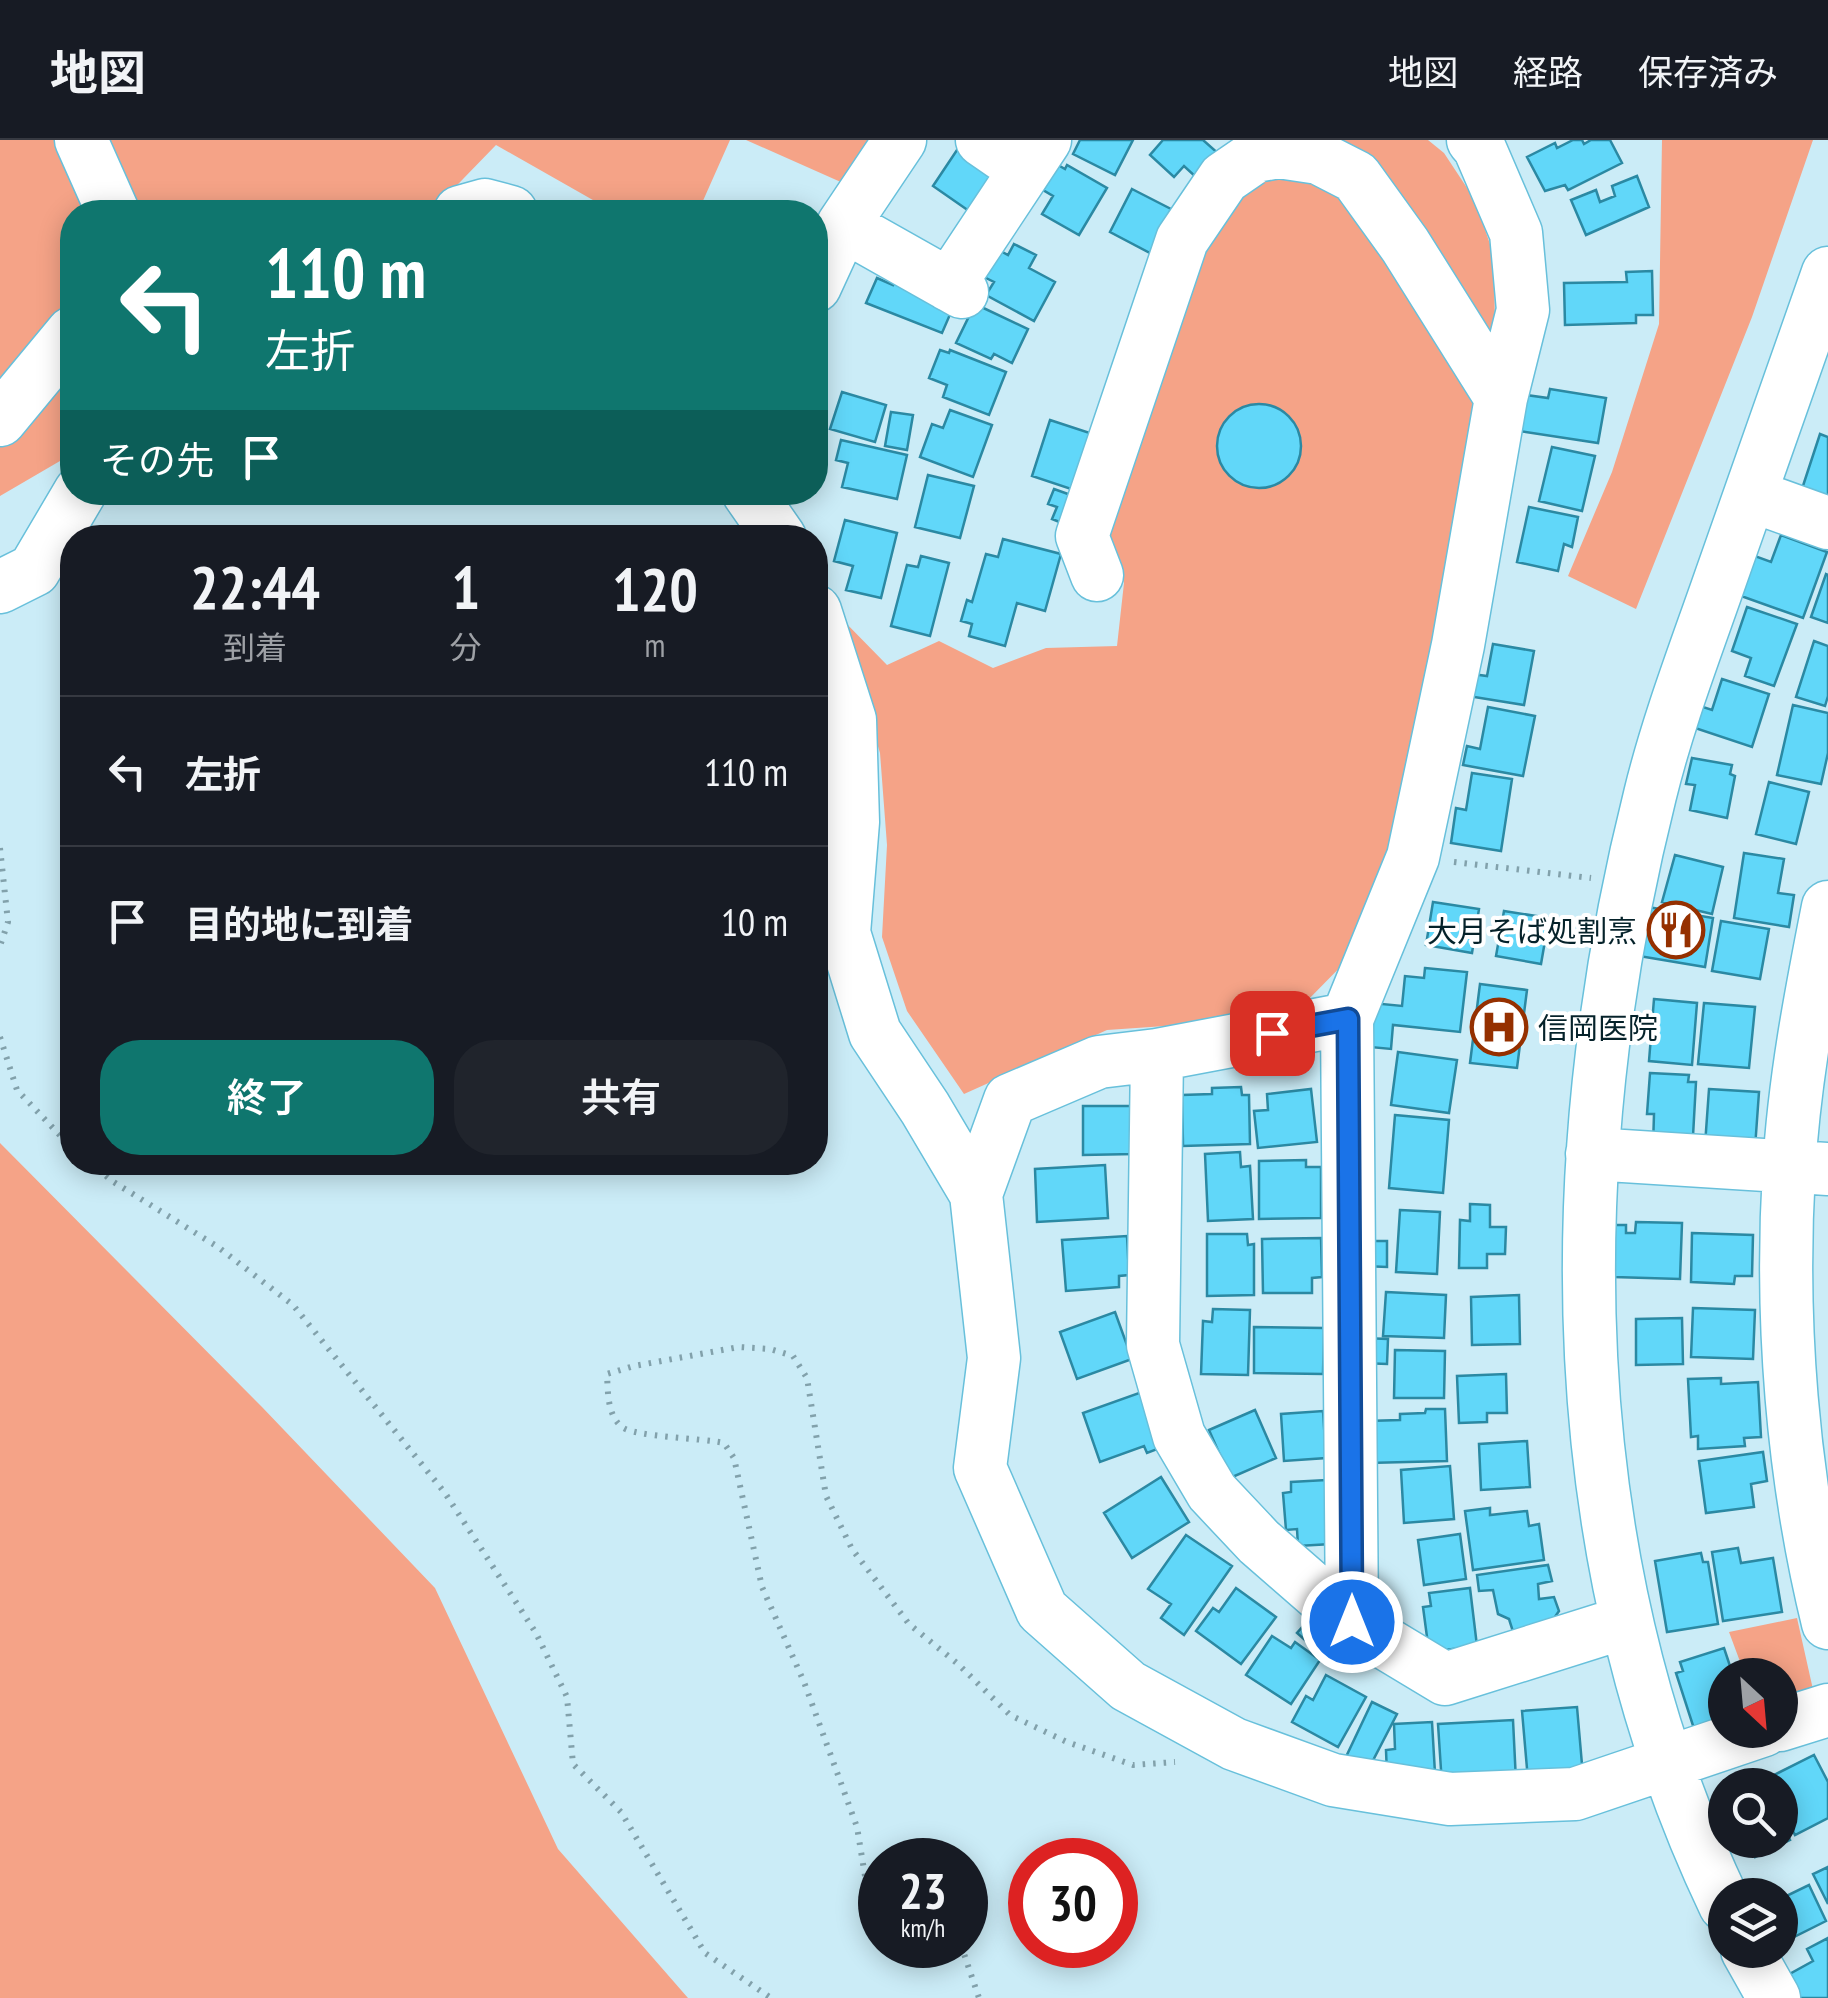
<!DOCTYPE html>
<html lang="ja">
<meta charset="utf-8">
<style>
body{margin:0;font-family:"PT Sans Narrow","Noto Sans JP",sans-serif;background:#20242c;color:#f1f3f6;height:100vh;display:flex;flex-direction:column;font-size:38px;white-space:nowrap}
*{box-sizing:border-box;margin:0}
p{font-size:32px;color:#9ea1a6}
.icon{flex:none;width:55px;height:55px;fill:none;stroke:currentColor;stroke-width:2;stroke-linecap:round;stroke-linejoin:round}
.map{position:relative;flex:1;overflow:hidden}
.side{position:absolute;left:60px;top:385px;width:768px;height:650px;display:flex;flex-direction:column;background:#171b24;border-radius:40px;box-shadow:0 5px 25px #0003}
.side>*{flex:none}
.guide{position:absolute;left:60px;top:60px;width:768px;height:305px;border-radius:40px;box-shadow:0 5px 25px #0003;background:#0f766e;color:#fff;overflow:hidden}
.needle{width:65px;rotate:154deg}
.controls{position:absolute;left:1708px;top:1518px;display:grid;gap:20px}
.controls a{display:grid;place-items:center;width:90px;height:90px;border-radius:50%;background:#171b24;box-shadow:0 5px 25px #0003;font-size:50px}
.speed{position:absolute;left:858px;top:1698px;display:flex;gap:20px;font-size:50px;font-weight:700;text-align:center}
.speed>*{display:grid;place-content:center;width:130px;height:130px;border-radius:50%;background:#171b24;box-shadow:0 5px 25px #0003;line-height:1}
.speed small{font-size:25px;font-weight:400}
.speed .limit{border:15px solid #d22;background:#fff;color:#111}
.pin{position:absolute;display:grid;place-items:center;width:85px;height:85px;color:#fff;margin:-42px;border-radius:20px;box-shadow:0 5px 15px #0006}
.me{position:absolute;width:110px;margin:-55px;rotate:0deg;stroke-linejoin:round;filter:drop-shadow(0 0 8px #0008)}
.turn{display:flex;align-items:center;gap:35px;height:210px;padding:0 40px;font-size:45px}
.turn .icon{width:130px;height:130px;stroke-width:2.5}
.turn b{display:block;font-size:70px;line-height:85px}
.then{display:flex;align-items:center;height:95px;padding:0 40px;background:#0003;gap:20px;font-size:38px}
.eta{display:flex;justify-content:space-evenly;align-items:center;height:170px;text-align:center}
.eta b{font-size:60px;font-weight:600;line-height:70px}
.action{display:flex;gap:20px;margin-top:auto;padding:20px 40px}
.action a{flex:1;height:115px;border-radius:40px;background:#0f766e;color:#fff;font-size:40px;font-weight:600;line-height:115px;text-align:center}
.action a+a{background:#20242c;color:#f1f3f6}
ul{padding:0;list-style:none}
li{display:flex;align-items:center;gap:30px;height:150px;padding:0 40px;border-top:2px solid #363941}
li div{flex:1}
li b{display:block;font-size:38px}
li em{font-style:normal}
header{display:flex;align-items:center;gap:60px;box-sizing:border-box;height:140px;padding:0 50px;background:#171b24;border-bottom:2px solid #363941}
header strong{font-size:48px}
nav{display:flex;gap:55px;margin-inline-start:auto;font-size:35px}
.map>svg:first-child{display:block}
.green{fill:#f5a387}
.building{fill:#61d7f9;stroke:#2b89a3;stroke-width:2.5}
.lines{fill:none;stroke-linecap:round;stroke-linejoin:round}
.minor-casing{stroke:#68c0db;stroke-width:55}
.path{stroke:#82a1ab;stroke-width:6;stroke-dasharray:2.5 8;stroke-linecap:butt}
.minor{stroke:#fff;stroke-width:52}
.route-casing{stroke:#114b97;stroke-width:25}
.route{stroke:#1a73e8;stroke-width:18}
.labels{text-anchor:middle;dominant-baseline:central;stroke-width:8;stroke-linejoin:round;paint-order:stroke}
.poi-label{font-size:30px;fill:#05222a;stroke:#fff;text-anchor:end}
</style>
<header>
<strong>地図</strong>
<nav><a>地図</a><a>経路</a><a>保存済み</a></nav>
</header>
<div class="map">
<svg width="1828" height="1858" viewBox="0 0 1828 1858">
<rect width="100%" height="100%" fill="#cbecf7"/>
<!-- green -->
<path class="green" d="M0,0H730L698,72H614L496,5L431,72H72V314L0,356Z
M746,0H871L843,43Z
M1287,0H1428L1444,13L1475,60L1494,116L1495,196L1437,544L1360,807L1302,866L1180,885L1107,890L964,954L907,871L882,797L887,705L880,613L839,476L887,525L939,501L993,528L1046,508L1117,506L1124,443L1107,389L1199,109Z
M1662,0H1813L1752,177L1636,469L1568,436L1612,332L1659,184Z
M0,1003L262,1267L435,1448L558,1709L688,1858H0Z
M1797,1478L1816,1563L1780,1578V1535H1745L1729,1492Z"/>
<!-- building -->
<path class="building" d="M1080,0H1133L1115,35L1073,14Z
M1163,0H1203L1220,15L1198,39L1184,26L1174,37L1150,15Z
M1573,0H1582L1584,4L1591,0H1610L1622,23L1568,50L1565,45L1545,51L1527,17L1555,3L1557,8Z
M959,7L1009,41L982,80L933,46Z
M1058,25L1065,29L1067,25L1107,48L1079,95L1042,74L1053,56L1043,50Z
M1637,36L1649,67L1586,95L1571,60L1596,50L1600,62L1615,56L1612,46Z
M1132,49L1171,69L1150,113L1110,92Z
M1014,104L1036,115L1029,128L1055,142L1034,181L986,155L994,142L978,134L993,107L1008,115Z
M1652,131L1653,175H1636V183L1565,185L1564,143L1627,142L1626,132Z
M899,132L958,156L942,193L866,163L877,138L893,145Z
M975,164L1028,189L1012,223L994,214L991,219L956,203Z
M940,210L949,213L950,210L1006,232L989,275L943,257L947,245L929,238Z
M1550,249L1606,258L1598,303L1519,291L1526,255L1548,258Z
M842,252L886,265L875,302L830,289Z
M1217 306a42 42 0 1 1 84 0a42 42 0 1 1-84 0Z
M950,270L992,285L973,337L920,317L932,284L943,288Z
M891,272L913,275L907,310L885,306Z
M1050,280L1102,297L1083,353L1032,336Z
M1820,294L1828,297V368L1799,358Z
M841,300L907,315L897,359L842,347L848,323L836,320Z
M1552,307L1595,316L1582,371L1539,361Z
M928,335L974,346L960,398L915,387Z
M1054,349L1082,359L1072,387L1052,379L1057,367L1048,364Z
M1529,367L1578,377L1572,407L1564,404L1558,431L1517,422Z
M845,380L897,393L881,458L846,450L853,426L834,421Z
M1781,395L1827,412L1803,478L1741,456L1755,416L1771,422Z
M1003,399L1061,414L1045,471L1017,463L1005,506L969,496L972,484L961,481L967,460L972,462L986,414L998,417Z
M921,416L949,423L930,496L891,486L907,425L918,427Z
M1826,434L1828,435V483L1811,477Z
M1747,467L1797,484L1774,546L1745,536L1751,518L1732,511Z
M1814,501L1828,506V556L1825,566L1796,557Z
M1493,504L1534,511L1524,565L1468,556L1472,534L1487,536Z
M1722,539L1769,554L1752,607L1689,586L1697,565L1712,570Z
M1793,565L1828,573V613L1821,644L1777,635Z
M1488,567L1535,576L1523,636L1463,625L1467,606L1480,609Z
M1692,618L1732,625L1730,634L1735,636L1727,678L1690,670L1695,645L1686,644Z
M1472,633L1512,639L1501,711L1451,703L1456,668L1466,670Z
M1769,642L1809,652L1796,704L1756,694Z
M1744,713L1784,719L1778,753L1794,755L1789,787L1734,778Z
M1675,715L1723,727L1712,774L1662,762Z
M1433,762L1479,769L1472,813L1426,805Z
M1648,767L1713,778L1705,827L1639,816Z
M1504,771L1549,778L1541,824L1496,816Z
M1721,781L1769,789L1760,839L1712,831Z
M1425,828L1467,832L1460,892L1393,885L1391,909L1359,906L1372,863L1402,866L1405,836L1424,838Z
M1480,844L1527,850L1517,928L1470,923Z
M1654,859L1697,863L1692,925L1649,921Z
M1704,863L1755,867L1749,928L1698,924Z
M1398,912L1457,920L1449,973L1391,965Z
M1650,933L1689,935L1688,942H1696L1693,996L1653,1007L1654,974H1647Z
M1241,947L1242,955H1249L1250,1004L1183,1006L1182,955L1212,954V948Z
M1311,949L1317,1002L1258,1008L1254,971L1268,970L1267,954Z
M1709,949L1759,952L1755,1008L1705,1005Z
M1083,966H1134V1014L1083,1015Z
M1395,975L1449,980L1443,1053L1389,1048Z
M1240,1012L1241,1027L1250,1026L1253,1079L1208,1081L1205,1014Z
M1306,1020V1027H1321V1078L1259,1079V1021Z
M1105,1025L1108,1078L1037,1082L1035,1029Z
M1470,1064L1490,1065V1087H1506L1505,1114H1487V1128H1459L1460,1080L1470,1081Z
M1400,1070L1440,1072L1437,1134L1396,1132Z
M1636,1082L1682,1083L1680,1139L1614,1137L1615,1085H1626V1093H1635Z
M1692,1093L1753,1095L1752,1136H1735L1734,1144L1691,1142Z
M1207,1094H1247L1248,1105L1254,1104V1155L1207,1156Z
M1127,1096L1129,1135L1119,1136V1147L1066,1151L1062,1100Z
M1321,1098L1322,1137L1312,1138V1153H1263L1262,1099Z
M1363,1101H1387V1127L1363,1126Z
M1386,1152L1446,1155L1444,1198L1383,1196Z
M1519,1155L1520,1204L1472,1205L1471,1157Z
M1693,1168L1755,1170L1753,1219L1691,1217Z
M1213,1169L1250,1170L1248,1235L1201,1234L1203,1181L1212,1182Z
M1115,1172L1132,1219L1077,1239L1060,1192Z
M1682,1178L1683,1224L1636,1225V1179Z
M1254,1187L1324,1188L1323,1234L1254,1233Z
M1362,1198L1388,1199L1387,1224L1361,1223Z
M1395,1210L1445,1211L1444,1258H1394Z
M1506,1234L1507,1273H1487V1282L1459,1283L1457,1236Z
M1721,1238V1244L1758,1242L1761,1297L1744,1298L1745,1306L1698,1309V1296L1691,1297L1688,1239Z
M1153,1248L1173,1303L1147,1313L1144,1306L1100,1322L1083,1273Z
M1426,1269H1445L1447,1321L1368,1323L1367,1281L1400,1280V1274L1425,1273Z
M1255,1270L1276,1318L1230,1338L1209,1290Z
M1323,1271L1326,1318L1284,1321L1281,1274Z
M1527,1301L1530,1347L1481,1350L1479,1304Z
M1763,1312L1767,1341L1751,1344L1754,1367L1706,1373L1699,1321Z
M1450,1326L1454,1379L1404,1383L1401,1330Z
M1161,1337L1189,1382L1132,1418L1104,1373Z
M1326,1340L1331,1404L1298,1406L1297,1389L1286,1390L1283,1353L1291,1352V1342Z
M1490,1368V1375L1527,1371L1529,1386L1539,1384L1544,1420L1473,1430L1465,1371Z
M1460,1394L1466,1439L1424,1445L1418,1400Z
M1186,1395L1232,1426L1184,1495L1161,1478L1171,1464L1148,1449Z
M1738,1408L1741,1423L1773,1418L1782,1472L1723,1481L1712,1412Z
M1701,1413L1703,1422H1708L1718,1484L1667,1492L1655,1421Z
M1548,1425L1552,1441L1538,1444L1539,1459L1554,1457L1559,1471L1546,1490L1515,1498L1509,1479L1498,1474L1493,1450L1479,1451L1477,1435Z
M1236,1448L1276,1477L1241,1524L1196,1491L1213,1468L1219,1472Z
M1470,1448L1477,1506L1429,1512L1423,1467L1431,1466L1429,1453Z
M1312,1476L1330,1492L1315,1509L1297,1493Z
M1272,1496L1291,1508L1295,1502L1320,1520L1291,1564L1246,1535Z
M1724,1508L1733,1535H1725V1590L1698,1601L1676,1533L1683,1531L1680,1522Z
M1326,1535L1366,1557L1338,1607L1292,1582L1306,1556L1313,1560Z
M1372,1562L1397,1574L1368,1630L1345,1619Z
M1577,1567L1583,1636L1528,1640L1522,1571Z
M1513,1580L1516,1641L1442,1645L1438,1584Z
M1432,1582L1435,1633L1387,1636L1386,1610L1395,1609L1394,1584Z
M1814,1615L1828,1642V1678L1795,1695L1780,1666V1645H1769L1766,1639Z
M1780,1679L1790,1700L1755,1717L1751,1710L1745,1713L1739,1700H1780Z
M1828,1727V1764L1813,1734Z
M1809,1745L1826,1781L1780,1804V1759Z
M1828,1798V1858H1798L1786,1836L1813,1821L1807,1809Z"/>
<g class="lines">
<!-- minor casing -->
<g class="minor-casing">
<path id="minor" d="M81,0L113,72
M982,0L1024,29
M460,72L485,65L511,72
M843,85L962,152
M949,145L1045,0
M815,146L843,85L900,0
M0,280L72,193
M748,352L780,398
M1750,355L1828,383
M1097,435L1082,396L1182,100L1224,38L1256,16L1279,12L1319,18L1356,37L1405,105L1501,258
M0,447L34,430L80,352
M815,471L850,580L853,682L844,793L875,893L925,968L976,1054L994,1218L980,1328L1042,1470L1128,1546L1234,1604L1333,1640L1450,1659L1575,1654L1764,1590
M1828,767C1811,853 1794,941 1789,1030C1780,1180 1792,1336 1828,1483
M1157,915L1153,1205L1179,1296L1212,1352L1259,1402L1352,1483L1445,1539L1626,1482
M1592,1014L1828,1029
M976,1054L1010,960L1099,922L1157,915L1347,879
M1352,1483L1347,879L1413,717L1458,505L1501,258L1523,170L1516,93L1479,7L1473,0
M1780,1585L1828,1570
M1725,1765C1560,1419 1558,1022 1650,655C1668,581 1696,509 1721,437C1757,336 1793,235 1828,133
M1747,1810L1774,1858"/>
</g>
<!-- path -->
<path class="path" d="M0,708L8,782L0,806
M1454,722L1591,738
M0,897L17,950L72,1008
M90,1022L112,1041L218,1107L293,1165L445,1353L536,1493L567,1557L573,1624L621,1672L705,1813L771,1858
M880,1737L866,1742L857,1687L804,1542L762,1447L734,1318L724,1303C703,1298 634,1297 622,1287C607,1275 608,1252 607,1234L634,1226L739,1207L770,1209L793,1216L807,1238L826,1356L852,1409L909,1484L958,1524L1010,1575L1067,1602L1133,1625L1175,1622
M961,1805L979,1858"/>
<!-- minor -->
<use href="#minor" class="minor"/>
</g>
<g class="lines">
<!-- route casing -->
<g class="route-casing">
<path id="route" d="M1272,893L1348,879L1352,1482"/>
</g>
<!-- route -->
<use href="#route" class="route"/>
</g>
<!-- icons -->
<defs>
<g id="restaurant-ring" transform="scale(2.875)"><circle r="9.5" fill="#fff" stroke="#953000" stroke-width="1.5"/><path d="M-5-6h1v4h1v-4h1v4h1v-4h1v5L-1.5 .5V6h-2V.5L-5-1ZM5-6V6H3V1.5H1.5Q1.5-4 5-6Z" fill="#953000"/></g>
<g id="hospital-ring" transform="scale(2.875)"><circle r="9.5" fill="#fff" stroke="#953000" stroke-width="1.5"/><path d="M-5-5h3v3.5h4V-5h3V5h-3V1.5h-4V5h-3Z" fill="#953000"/></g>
</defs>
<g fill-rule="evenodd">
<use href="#restaurant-ring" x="1676" y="790"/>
<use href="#hospital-ring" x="1499" y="887"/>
</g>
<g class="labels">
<!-- poi labels -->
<g class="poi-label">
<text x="1637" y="790">大月そば処割烹</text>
<text x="1538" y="887" text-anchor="start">信岡医院</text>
</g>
</g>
</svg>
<div class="controls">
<a><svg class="needle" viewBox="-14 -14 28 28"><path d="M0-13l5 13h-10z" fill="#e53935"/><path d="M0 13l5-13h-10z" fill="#9ea1a6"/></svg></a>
<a><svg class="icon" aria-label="search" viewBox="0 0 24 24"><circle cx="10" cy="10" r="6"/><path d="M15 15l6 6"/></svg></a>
<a><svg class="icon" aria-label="layers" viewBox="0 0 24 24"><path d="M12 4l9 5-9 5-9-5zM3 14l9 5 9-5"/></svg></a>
</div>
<div class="speed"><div>23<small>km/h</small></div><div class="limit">30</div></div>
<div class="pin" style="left:1272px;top:893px;background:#d93025"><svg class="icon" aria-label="arrive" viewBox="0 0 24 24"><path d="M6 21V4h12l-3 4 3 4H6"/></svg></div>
<svg class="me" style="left:1352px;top:1482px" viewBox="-20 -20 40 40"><circle r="17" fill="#1a73e8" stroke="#fff" stroke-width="3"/><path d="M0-11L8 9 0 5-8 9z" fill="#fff"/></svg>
<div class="guide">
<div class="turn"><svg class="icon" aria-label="left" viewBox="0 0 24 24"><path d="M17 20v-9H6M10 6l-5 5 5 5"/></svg><div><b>110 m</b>左折</div></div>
<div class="then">その先<svg class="icon" aria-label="arrive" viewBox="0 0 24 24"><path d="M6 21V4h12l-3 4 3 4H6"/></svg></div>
</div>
<section class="side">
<div class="eta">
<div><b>22:44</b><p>到着</p></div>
<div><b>1</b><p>分</p></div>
<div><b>120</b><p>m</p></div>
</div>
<ul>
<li><svg class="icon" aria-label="left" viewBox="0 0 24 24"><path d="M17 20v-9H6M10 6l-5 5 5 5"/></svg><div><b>左折</b></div><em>110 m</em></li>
<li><svg class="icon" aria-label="arrive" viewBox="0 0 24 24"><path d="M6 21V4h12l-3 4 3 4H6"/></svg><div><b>目的地に到着</b></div><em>10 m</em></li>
</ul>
<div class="action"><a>終了</a><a>共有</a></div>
</section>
</div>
